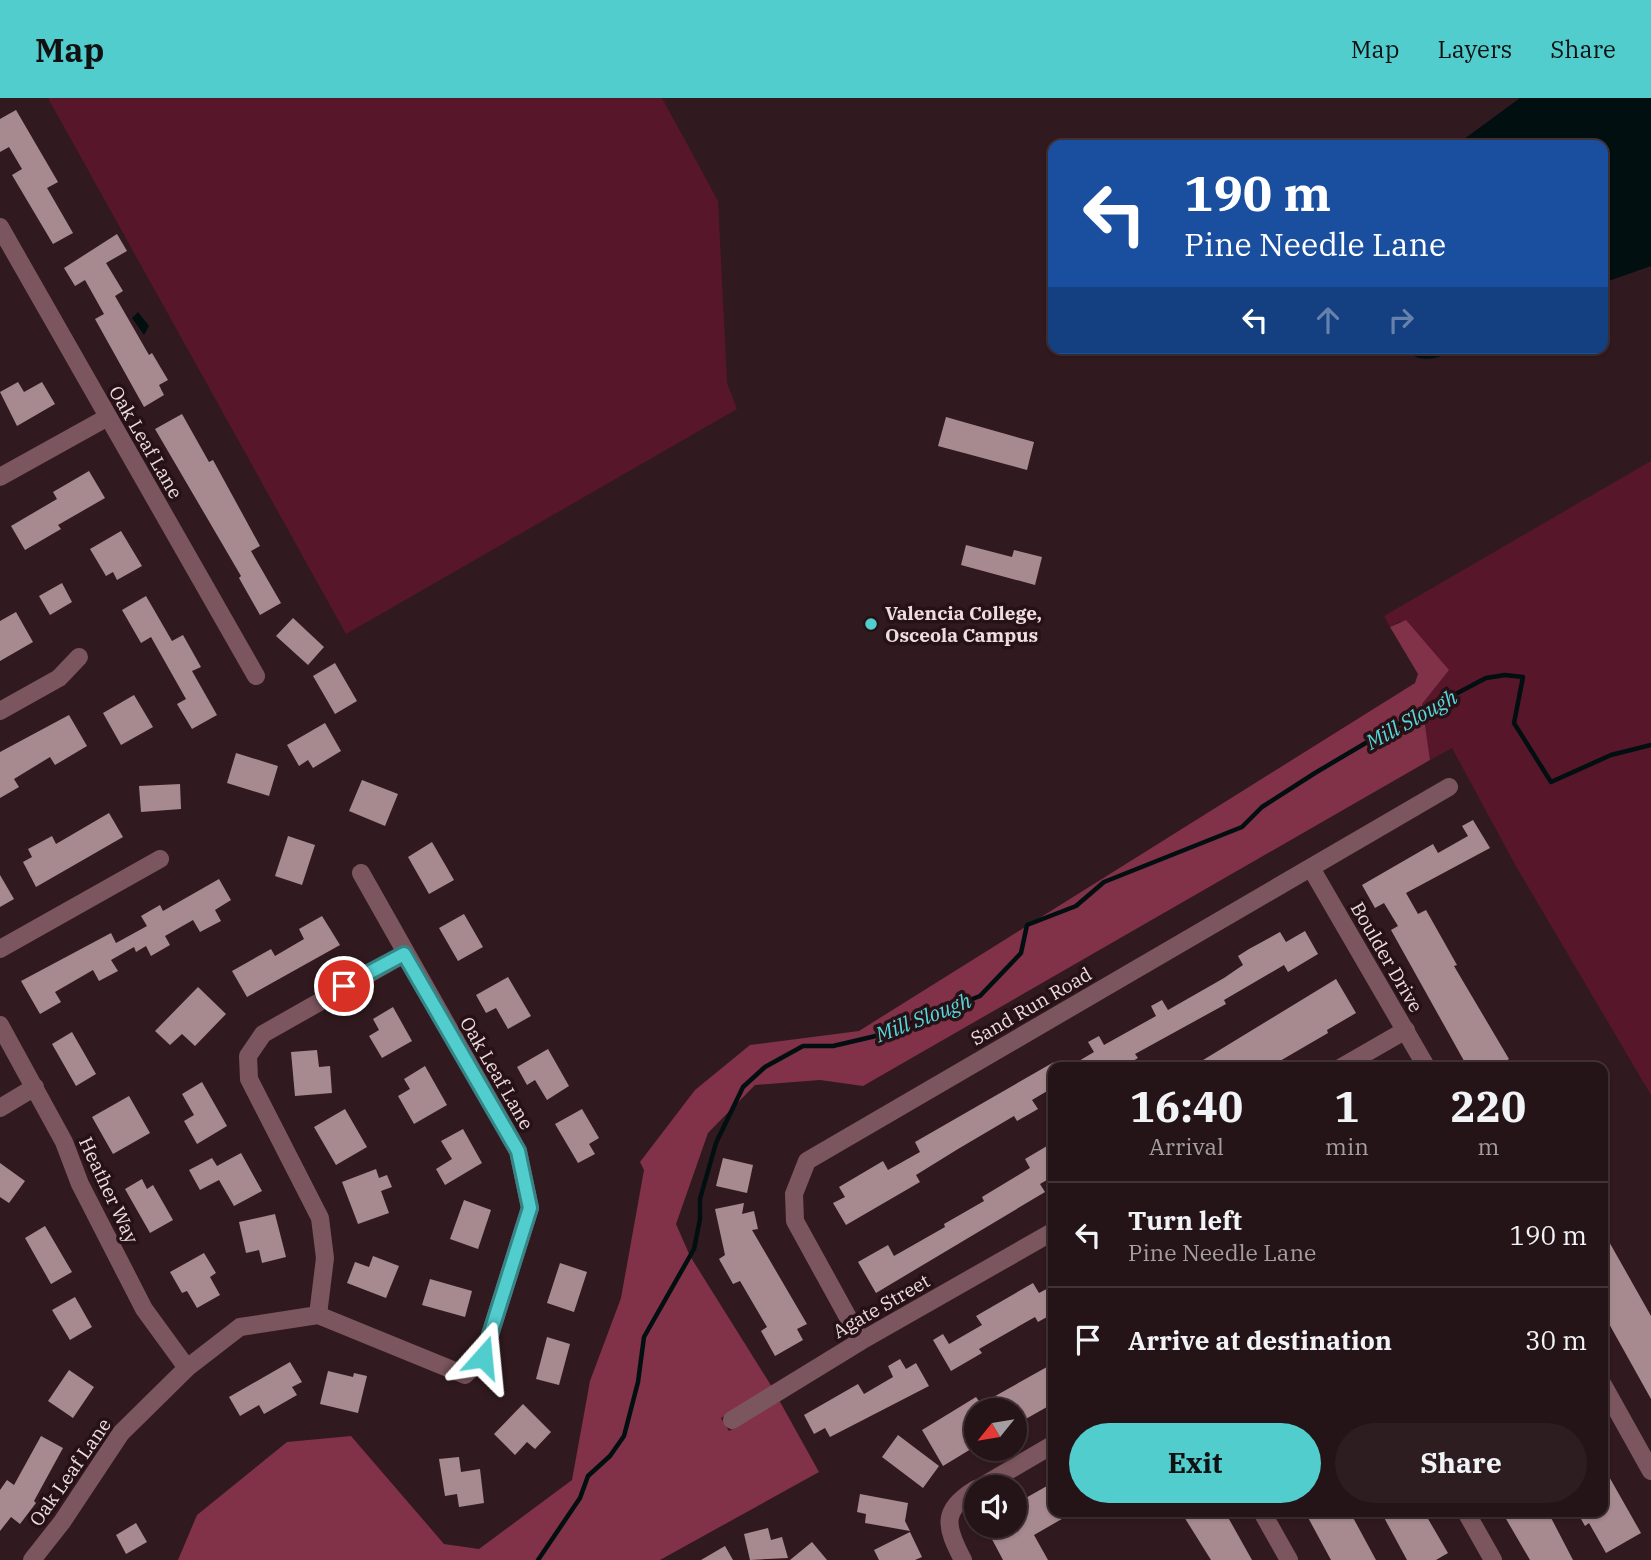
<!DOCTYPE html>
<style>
body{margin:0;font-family:"IBM Plex Serif",serif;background:#2d1d20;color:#f1f3f6;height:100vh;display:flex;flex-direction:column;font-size:26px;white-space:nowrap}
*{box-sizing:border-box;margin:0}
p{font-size:23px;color:#a39ea1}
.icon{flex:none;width:38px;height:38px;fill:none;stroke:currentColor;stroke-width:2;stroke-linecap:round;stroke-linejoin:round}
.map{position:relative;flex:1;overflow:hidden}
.side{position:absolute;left:1048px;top:964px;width:560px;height:455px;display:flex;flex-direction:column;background:#251417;border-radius:14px;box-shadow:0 2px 5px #0004,0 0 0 2px #423336}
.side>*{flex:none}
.top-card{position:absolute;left:1048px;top:42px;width:560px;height:214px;border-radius:14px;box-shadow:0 2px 5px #0004,0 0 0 2px #423336;background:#1a4fa0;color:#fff;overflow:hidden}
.needle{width:46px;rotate:240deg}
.tools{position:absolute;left:964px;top:1300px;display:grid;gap:14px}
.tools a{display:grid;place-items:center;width:63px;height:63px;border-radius:50%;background:#251417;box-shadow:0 2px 5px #0004,0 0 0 2px #423336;font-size:35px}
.pin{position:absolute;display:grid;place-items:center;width:60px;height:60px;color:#fff;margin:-30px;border:4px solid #fff;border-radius:50%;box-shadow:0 2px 7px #0007}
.me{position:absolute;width:77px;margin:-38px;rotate:18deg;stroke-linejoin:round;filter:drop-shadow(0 0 5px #0008)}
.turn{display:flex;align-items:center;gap:24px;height:147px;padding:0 21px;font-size:32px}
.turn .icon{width:91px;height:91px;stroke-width:2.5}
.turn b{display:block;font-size:49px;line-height:60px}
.lanes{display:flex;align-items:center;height:66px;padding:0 21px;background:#0003;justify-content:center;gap:35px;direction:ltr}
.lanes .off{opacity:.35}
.eta{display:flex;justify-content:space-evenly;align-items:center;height:119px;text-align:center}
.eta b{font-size:42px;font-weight:700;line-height:49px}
.primary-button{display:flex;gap:14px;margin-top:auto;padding:14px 21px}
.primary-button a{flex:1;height:80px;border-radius:42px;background:#52cdce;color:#111;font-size:28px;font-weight:700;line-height:80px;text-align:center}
.primary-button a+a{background:#2d1d20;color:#f1f3f6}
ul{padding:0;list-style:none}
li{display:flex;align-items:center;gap:21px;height:105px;padding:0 21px;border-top:2px solid #423336}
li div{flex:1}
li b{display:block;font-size:26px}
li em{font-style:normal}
header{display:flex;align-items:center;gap:42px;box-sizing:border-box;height:98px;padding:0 35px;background:#52cdce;color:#111}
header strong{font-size:33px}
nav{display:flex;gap:38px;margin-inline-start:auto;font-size:24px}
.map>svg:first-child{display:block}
.green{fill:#58162b}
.forest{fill:#813148}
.water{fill:#020f10}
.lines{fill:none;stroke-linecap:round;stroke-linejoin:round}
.stream{stroke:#020f10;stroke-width:4.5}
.building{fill:#a78a90}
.street{stroke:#7c565e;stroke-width:18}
.route-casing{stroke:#358586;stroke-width:18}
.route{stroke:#52cdce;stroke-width:12}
.poi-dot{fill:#52cdce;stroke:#261116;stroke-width:2.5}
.labels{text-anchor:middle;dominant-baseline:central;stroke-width:7;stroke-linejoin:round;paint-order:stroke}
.street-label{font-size:19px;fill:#eddde0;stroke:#261116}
.poi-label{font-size:19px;font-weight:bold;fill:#eddde0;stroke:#261116;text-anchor:start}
.water-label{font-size:21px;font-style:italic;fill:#55d9db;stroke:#261116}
</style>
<header>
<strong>Map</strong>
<nav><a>Map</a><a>Layers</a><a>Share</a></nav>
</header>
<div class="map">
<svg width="1651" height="1462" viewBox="0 0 1651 1462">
<rect width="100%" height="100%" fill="#311a1f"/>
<!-- green -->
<path class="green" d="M48,0H662L718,103L727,285L737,311L346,536Z
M1651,363V997L1517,770L1452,650L1430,662L1422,606L1448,572L1401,523L1390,529L1384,518Z"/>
<!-- forest -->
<path class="forest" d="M1406,522L1449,572L1422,606L1430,662L863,988L820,982L755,987L708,1035L676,1126L690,1158L772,1289L721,1320L729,1333L779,1302L819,1374L660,1462H178L197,1417L287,1344L351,1338L444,1446L479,1451L572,1382L590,1283L621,1200L644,1072L640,1064L695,992L750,947L859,933L1415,585L1418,576L1390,529Z"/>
<!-- water -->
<path class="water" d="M1520,0H1651V168L1603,185V47H1456Z
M138,214L149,228L144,237L132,220Z
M1404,250H1459C1442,260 1418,268 1404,250Z"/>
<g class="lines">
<!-- stream -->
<path class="stream" d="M538,1462L580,1400L588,1378L610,1358L624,1338L638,1284L644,1239L694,1151L700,1121V1101L716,1045L743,989L765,969L803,948H833L880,937L980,898L1021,855L1027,827L1076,808L1104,784L1242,729L1262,709L1315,675L1391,630L1486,580L1505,577L1523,579L1514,625L1551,684L1611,657L1651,647"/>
</g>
<!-- building -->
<path class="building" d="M16,12L58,84L47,90L73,135L53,146L12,77L22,71L9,49L0,54V21Z
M117,136L127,153L106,165L123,193L115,198L149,257L152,255L168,282L159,287L164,297L144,309L95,221L104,216L85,182L75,188L64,170Z
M18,284L24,294L42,284L55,306L17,328L0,294Z
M182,316L209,364L213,362L260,448L251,453L281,505L260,517L239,480L241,478L155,331Z
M946,319L1034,344L1027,372L938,348Z
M89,373L105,400L58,427L61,431L25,452L11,428L57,401L53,394Z
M121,433L142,468L117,482L113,474L106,478L90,451Z
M966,447L1012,459L1014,452L1042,459L1035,487L961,467Z
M62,485L72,504L50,517L39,498Z
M146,498L172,543L183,537L201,569L192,573L217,617L192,631L177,606L186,601L151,539L141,545L122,512Z
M16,514L33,544L0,563V523Z
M293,520L324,549L308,567L276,538Z
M335,565L357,603L335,616L313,578Z
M134,597L153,629L121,647L103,615Z
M69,617L87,648L55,667L50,659L14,681L19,689L0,700V654Z
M325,625L341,653L313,670L308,662L299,668L287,647Z
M236,655L278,668L269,698L227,685Z
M362,682L398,696L385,728L349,713Z
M180,686L181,711L141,714L139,688Z
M109,715L123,739L36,789L23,764L32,759L28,751L52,738L56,746Z
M1473,722L1490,750L1406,795L1418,816L1426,812L1457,867L1454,868L1509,961L1506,963L1509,970H1468L1391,832L1398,828L1384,805L1375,810L1362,787L1433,746L1438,755L1468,738L1462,728Z
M288,738L315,747L302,787L275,778Z
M432,744L454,782L429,796L408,759Z
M0,777L14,801L0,809Z
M219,781L231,802L215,812L221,823L200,834L193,822L165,838L170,847L151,858L146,848L136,854L134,849L111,862L118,873L99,883L93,872L55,894L61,904L40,916L21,883L111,835L116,845L147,828L141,818L160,807L163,813Z
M464,816L483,849L458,863L439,830Z
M322,818L340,847L247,899L232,873L271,851L275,858L304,841L299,831Z
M1305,833L1318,856L1288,874L1284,867L1224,902L1226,906L1135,956L1138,960L1121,970H1067L1094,954L1088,944L1099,938L1104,947L1156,918L1151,908L1162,902L1168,912L1224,880L1243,867L1238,858L1249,851L1280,834L1286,844Z
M508,879L531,918L508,931L496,910L486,915L476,897Z
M1336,881L1356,915L1327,932L1328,935L1268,970H1190Z
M198,889L226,916L195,948L182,936L170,947L155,933Z
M393,909L412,943L382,960L369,938L379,932L373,921Z
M72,934L96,976L76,988L52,946Z
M548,951L569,988L547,1002L535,982L527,987L517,969Z
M317,952L319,969L330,968L332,995L295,998L291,954Z
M1054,964V989L1032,1002L1038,1011L1017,1023L1014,1018L958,1051L916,1077L920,1084L846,1127L833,1105L845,1099L839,1089L883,1063L888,1072L920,1054L915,1044Z
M425,968L447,1007L414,1026L398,998L410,991L404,981Z
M202,984L227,1028L197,1046L184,1023L194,1017L182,996Z
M129,998L150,1035L113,1056L92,1019Z
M345,1011L367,1049L336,1067L314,1029Z
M582,1011L599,1040L589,1046L595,1056L578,1065L555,1026Z
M463,1031L482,1065L445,1087L436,1071L452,1061L441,1043Z
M1047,1048L1054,1060V1078L1040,1086L1045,1094L876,1195L858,1164L888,1147L894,1158L945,1129L944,1126L984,1103L982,1099L1030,1070L1025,1061Z
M241,1055L262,1093L234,1108L219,1082L200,1092L189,1072L212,1060L217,1068Z
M723,1060L753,1067L747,1095L716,1088Z
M0,1065L25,1083L9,1105L0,1099Z
M376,1071L379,1080L387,1077L392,1089L381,1093L389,1115L358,1126L342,1084Z
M142,1081L147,1091L153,1087L173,1122L150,1135L125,1091Z
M464,1102L491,1112L478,1151L450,1141Z
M744,1105L742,1116L754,1113L758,1131L752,1132L807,1226L797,1231L803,1242L775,1258L761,1233L767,1229L740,1183L733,1186L719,1161L725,1157L715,1111Z
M275,1116L286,1159L262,1165L259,1152L246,1155L239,1124Z
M45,1128L72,1174L51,1186L25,1140Z
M1603,1133L1651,1218V1301L1603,1215Z
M204,1155L216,1175L210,1179L220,1197L197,1210L187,1193L182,1195L170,1174Z
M373,1158L399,1168L386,1200L347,1185L355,1164L369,1169Z
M560,1165L587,1174L574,1214L547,1205Z
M430,1181L472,1193L465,1219L422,1207Z
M1033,1185L1039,1195L1054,1187V1215L1038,1224L1035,1219L979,1251L982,1255L951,1273L933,1242L943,1236L949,1246L982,1227L976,1218Z
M75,1199L92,1229L70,1242L52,1212Z
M547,1239L570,1246L559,1287L536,1281Z
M900,1261L906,1271L916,1265L929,1288L830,1339L825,1330L814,1336L804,1317L858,1286L864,1296L893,1279L888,1268Z
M290,1264L302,1284L292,1289L297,1297L264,1316L259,1307L240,1318L229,1299Z
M1054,1265V1305L1015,1327V1312H976V1348L943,1368L922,1332L976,1299L981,1306Z
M69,1272L94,1289L73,1320L48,1303Z
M328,1273L353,1279L354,1275L367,1278L358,1315L320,1306Z
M523,1306L551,1334L535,1351L527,1344L515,1357L494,1336Z
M898,1337L939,1368L923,1390L882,1359Z
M41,1338L63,1350L34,1403L36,1405L20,1426L11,1419L0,1433V1392L7,1382L14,1387Z
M459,1359L461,1374L480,1371L484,1405L459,1409L457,1396L445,1398L439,1361Z
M1603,1368L1641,1435L1606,1455L1589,1425L1585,1428L1577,1414H1603Z
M1054,1384V1414H1074L1034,1437L1048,1462H1003L985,1428H1015V1406Z
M860,1396L908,1405L905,1423L910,1433L865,1425L866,1416L857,1414Z
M1181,1414H1225L1252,1462H1211Z
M1305,1414H1350L1376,1462H1331Z
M1381,1414H1424L1448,1455L1436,1462H1407Z
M1502,1414H1548L1573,1462H1530Z
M136,1425L147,1444L126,1456L116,1437Z
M768,1430L771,1442L782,1439L788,1460L750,1462L744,1436Z
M910,1434L922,1459L915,1462H879L874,1452Z
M812,1444L827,1462H790Z
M725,1448L733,1462H701Z"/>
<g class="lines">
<!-- street -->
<path class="street" d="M0,129L256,578
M0,379L108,319
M0,613L59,580L79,559
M1311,770L1427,970
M0,851L160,761
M0,927L64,1044L80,1086L144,1211L187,1270
M1340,970L1406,932
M0,1010L35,989
M318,1217L325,1160L320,1120L249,981L248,958L263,936L404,856
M861,1243L795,1123L794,1096L807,1063L1449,689
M1603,1287L1651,1373
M732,1322L861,1243L1054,1133
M979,1390L1054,1346
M1262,1414L1289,1462
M1466,1414L1493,1462
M32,1462L62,1424L121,1335L187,1270L240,1229L318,1217L465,1277L483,1259L530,1110L518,1053L361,775
M963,1462C945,1428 941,1412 976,1391"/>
</g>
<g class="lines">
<!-- route casing -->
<g class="route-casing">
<path id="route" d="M344,888L404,856L518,1053L530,1110L483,1259"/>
</g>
<!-- route -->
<use href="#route" class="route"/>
</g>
<!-- markers -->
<circle class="poi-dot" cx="871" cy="526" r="7"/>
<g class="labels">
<!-- street labels -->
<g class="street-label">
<text transform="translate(146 344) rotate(60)">Oak Leaf Lane</text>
<text transform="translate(1387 859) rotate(60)">Boulder Drive</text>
<text transform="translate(1031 908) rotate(-30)">Sand Run Road</text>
<text transform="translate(497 975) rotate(60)">Oak Leaf Lane</text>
<text transform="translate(109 1092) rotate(65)">Heather Way</text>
<text transform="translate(881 1208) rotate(-30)">Agate Street</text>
<text transform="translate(70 1374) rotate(-55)">Oak Leaf Lane</text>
</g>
<!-- poi labels -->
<g class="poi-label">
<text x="885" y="515">Valencia College,<tspan x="885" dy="22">Osceola Campus</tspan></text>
</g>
<!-- water labels -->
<g class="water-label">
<text transform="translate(1411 621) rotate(-29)">Mill Slough</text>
<text transform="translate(923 919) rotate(-21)">Mill Slough</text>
</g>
</g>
</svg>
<div class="tools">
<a><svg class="needle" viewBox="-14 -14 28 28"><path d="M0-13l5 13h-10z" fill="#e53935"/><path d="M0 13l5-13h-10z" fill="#a39ea1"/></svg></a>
<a><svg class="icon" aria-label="sound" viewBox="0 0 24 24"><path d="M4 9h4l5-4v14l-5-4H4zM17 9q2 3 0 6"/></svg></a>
</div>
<div class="pin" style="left:344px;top:888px;background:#d93025"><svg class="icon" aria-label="arrive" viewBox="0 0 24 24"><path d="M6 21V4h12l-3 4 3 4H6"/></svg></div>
<svg class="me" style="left:483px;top:1259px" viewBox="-20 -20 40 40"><path d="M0-17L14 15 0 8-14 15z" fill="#52cdce" stroke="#fff" stroke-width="4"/></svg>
<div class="top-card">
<div class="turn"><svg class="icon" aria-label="left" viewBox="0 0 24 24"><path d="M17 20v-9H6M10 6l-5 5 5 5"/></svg><div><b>190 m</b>Pine Needle Lane</div></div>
<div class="lanes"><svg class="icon" aria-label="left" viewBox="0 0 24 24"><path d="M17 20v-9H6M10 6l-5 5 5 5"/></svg><svg class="icon off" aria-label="ahead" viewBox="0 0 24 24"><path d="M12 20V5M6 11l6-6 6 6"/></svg><svg class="icon off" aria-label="right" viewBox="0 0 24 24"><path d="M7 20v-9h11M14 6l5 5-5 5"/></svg></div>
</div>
<section class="side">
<div class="eta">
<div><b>16:40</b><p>Arrival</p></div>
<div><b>1</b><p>min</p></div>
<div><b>220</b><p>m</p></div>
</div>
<ul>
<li><svg class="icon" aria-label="left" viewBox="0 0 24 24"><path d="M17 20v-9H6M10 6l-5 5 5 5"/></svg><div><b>Turn left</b><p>Pine Needle Lane</p></div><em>190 m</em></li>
<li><svg class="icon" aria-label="arrive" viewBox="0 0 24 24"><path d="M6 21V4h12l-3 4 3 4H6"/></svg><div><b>Arrive at destination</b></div><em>30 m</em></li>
</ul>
<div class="primary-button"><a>Exit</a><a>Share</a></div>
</section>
</div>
